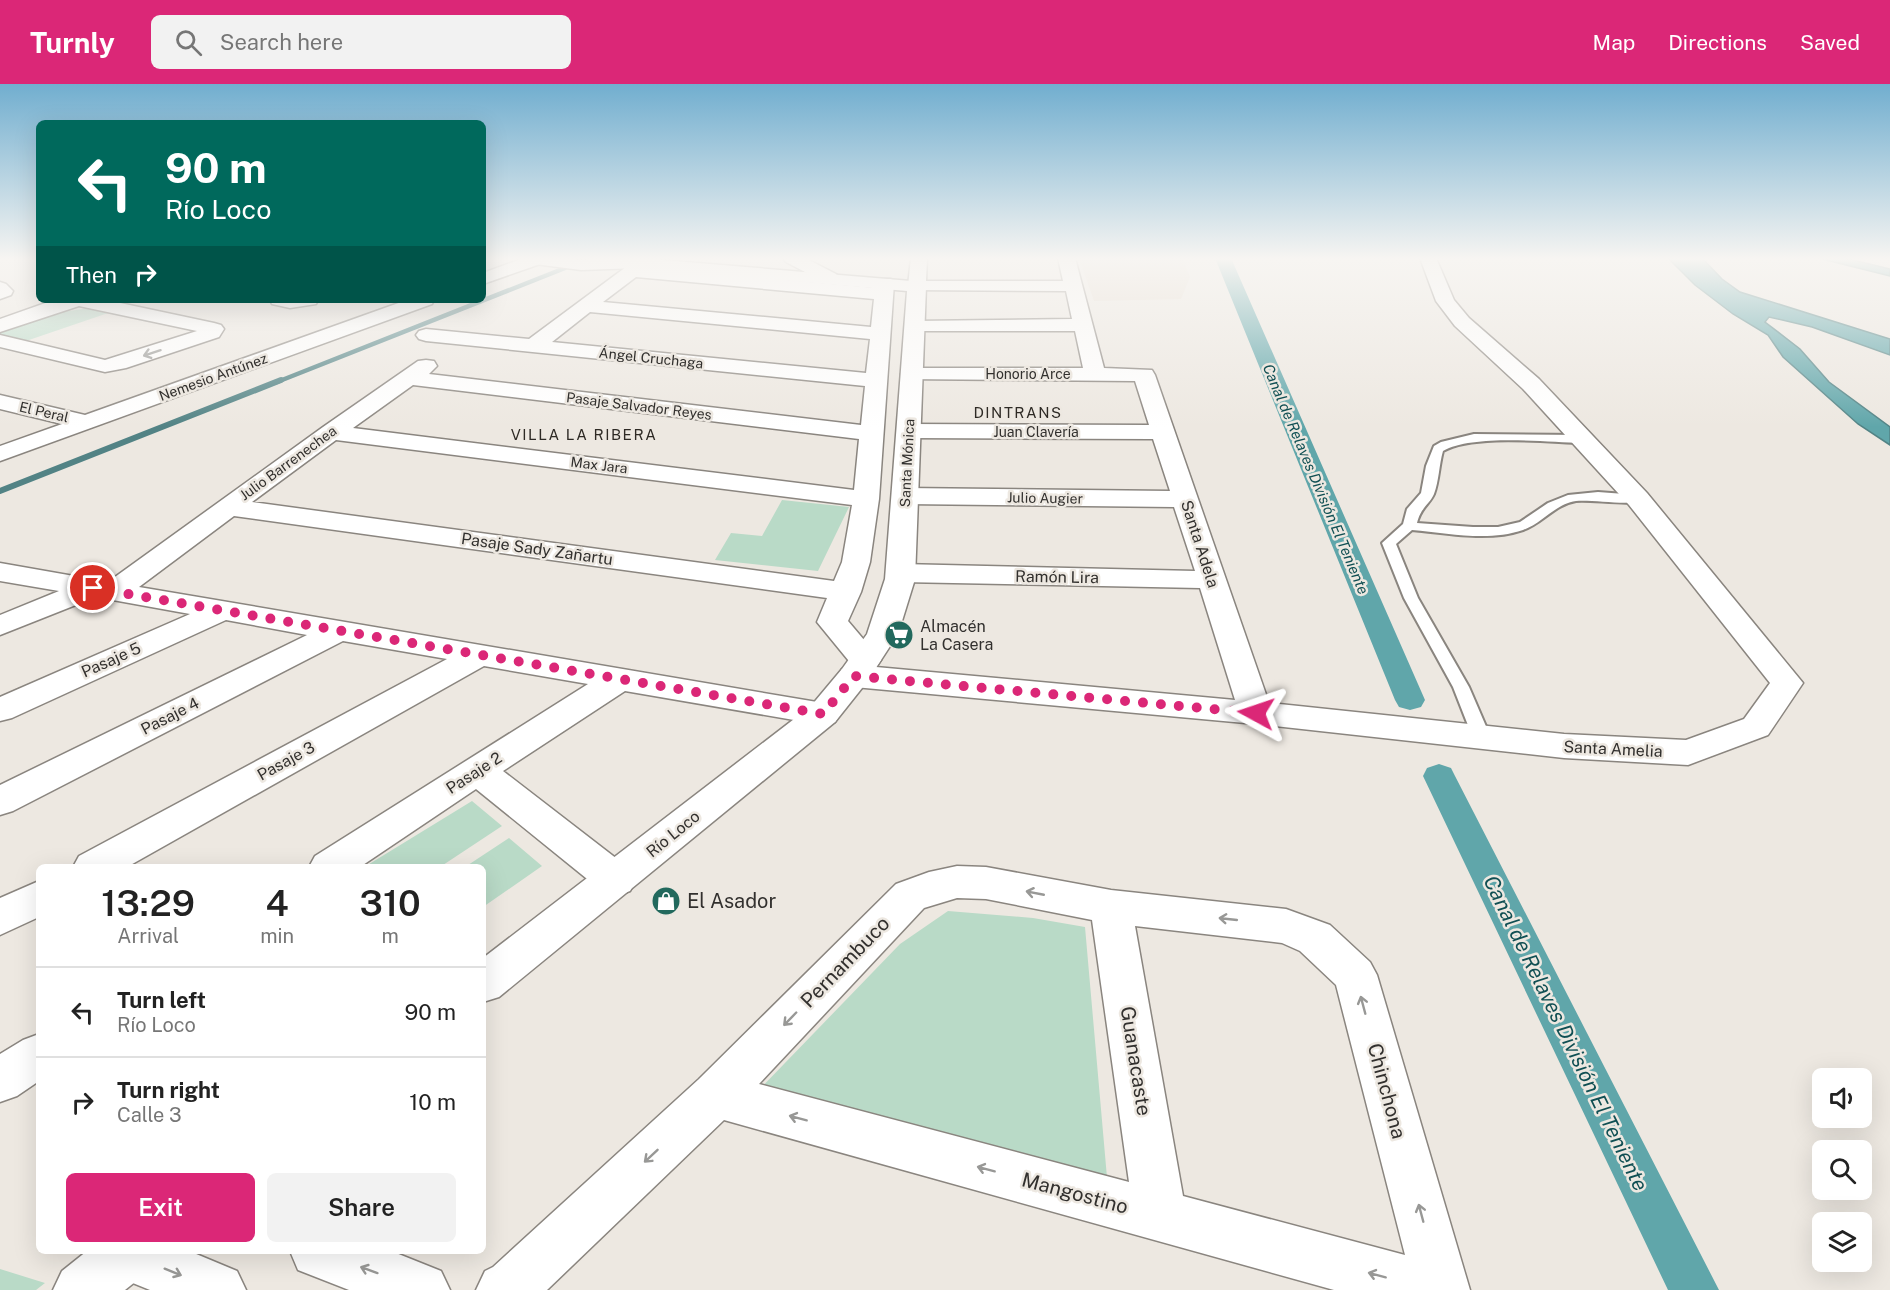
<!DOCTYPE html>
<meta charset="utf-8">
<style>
body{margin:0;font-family:"Public Sans",sans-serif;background:#f2f2f2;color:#222;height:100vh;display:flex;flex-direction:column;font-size:22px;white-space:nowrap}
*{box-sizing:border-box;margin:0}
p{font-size:20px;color:#767676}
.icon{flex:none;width:33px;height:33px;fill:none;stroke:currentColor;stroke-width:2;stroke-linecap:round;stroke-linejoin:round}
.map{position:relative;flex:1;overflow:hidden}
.details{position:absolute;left:36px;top:780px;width:450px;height:390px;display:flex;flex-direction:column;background:#fff;border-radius:9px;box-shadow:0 6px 24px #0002}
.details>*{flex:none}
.hud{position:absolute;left:36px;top:36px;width:450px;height:183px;border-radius:9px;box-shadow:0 6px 24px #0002;background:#00695c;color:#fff;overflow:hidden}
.fabs{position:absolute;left:1812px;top:984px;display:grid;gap:12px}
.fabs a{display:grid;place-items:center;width:60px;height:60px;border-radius:9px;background:#fff;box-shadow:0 6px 24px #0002;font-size:30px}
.pin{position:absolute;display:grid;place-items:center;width:51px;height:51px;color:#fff;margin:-26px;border:3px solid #fff;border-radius:50%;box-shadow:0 2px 6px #0007}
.me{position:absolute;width:66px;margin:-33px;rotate:275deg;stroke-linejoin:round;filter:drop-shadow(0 0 4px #0008)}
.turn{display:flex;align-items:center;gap:21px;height:126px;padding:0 30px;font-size:27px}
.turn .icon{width:78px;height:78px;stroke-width:2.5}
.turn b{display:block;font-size:42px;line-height:51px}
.then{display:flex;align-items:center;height:57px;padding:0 30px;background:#0003;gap:12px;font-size:22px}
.eta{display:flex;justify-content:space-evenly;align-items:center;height:102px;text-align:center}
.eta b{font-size:36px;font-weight:600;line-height:42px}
.button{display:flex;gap:12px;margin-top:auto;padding:12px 30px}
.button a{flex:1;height:69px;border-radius:9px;background:#db2777;color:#fff;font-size:24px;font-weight:600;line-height:69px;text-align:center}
.button a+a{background:#f2f2f2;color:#222}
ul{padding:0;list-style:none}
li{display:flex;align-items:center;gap:18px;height:90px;padding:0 30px;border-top:2px solid #e0e0e0}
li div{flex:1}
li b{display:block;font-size:22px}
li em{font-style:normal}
header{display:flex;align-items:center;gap:36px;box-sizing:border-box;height:84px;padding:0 30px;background:#db2777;color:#fff}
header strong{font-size:28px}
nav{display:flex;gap:33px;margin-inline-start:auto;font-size:21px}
.search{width:420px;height:54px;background:#f2f2f2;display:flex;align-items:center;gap:15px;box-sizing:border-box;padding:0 21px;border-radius:9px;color:#767676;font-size:22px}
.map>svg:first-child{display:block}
.built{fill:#e6dcd0}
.green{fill:#b9dac7}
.water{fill:#60a6aa;stroke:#528385;stroke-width:1.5}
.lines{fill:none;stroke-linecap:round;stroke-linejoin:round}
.stream-far1{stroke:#528385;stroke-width:4.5}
.stream{stroke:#528385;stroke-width:6}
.canal{fill:#60a6aa;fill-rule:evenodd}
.lane-casing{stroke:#8a857f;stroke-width:4}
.street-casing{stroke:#8a857f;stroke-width:3}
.secondary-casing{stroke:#8a857f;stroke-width:3}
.lane{fill:#fff;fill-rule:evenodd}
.street{fill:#fff;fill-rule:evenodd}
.secondary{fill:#fff;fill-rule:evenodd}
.oneway{stroke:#989896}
.route{stroke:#db2777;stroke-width:10;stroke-dasharray:0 18}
.labels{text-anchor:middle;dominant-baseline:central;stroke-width:5;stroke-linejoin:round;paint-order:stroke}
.far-street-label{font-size:14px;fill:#32302e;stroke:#ede8e1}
.far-neighbourhood-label{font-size:15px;letter-spacing:1.5px;fill:#2e2a25;stroke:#ede8e1}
.far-water-label{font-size:15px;font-style:italic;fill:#104f53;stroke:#ede8e1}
.street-label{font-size:16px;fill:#32302e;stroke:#ede8e1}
.poi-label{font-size:16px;fill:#32302e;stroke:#ede8e1;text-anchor:start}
.near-poi-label{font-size:20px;fill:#32302e;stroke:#ede8e1;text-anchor:start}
.near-street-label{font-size:20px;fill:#32302e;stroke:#ede8e1}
.near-water-label{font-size:21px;font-style:italic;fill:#104f53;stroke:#ede8e1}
</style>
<header>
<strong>Turnly</strong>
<div class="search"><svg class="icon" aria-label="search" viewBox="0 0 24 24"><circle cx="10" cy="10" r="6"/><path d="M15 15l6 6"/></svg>Search here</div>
<nav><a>Map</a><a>Directions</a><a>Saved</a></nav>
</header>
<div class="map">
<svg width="1890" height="1206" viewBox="0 0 1890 1206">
<rect width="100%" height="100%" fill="#ede8e1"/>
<!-- built -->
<path class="built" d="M1079,174H1182L1190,193L1181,215L1094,217Z"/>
<!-- green -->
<path class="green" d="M90,224L111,228L26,257L0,251V246L48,230Z
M782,416L849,423L818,487L715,476L731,449L762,452Z
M472,717L502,742L440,783L366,782Z
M509,754L542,782L483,823V783H465Z
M948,827L1033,834L1085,843L1108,1105L757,1008L900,860Z
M0,1185L45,1199L36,1206H0Z"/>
<!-- water -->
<path class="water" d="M1668,174H1702L1722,195L1740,208L1890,255V271L1812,243L1769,233L1765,238L1800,265L1829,298L1890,343V361L1858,340L1783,273L1768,251L1733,230L1695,201Z
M1818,174H1845L1890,185V192Z"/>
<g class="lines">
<!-- stream-far1 -->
<path class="stream-far1" d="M277,298L565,184"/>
<!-- stream -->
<path class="stream" d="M0,407L281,296"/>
<!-- canal -->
<path class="canal" d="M1215,174H1231L1425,616L1421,623L1410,626L1399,623L1395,616Z
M1439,680L1451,684L1455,692L1719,1206H1668L1423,692L1427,684Z"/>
<!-- lane casing -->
<g class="lane-casing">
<path id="lane" d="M1474,350L1581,351L1587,355L1581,359C1546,358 1473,350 1443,367C1439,381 1439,397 1434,410C1429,421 1421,423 1417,439L1473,443H1498L1520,438L1548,419L1568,411L1598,408L1638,411L1645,415C1636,423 1591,415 1576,417C1555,420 1543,439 1523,446C1488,458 1448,449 1412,446L1396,460L1418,514L1469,603L1491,654L1488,658H1476L1473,654L1453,603L1404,514L1382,459L1403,440L1407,425L1421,409L1426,382L1434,362L1441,358Z"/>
</g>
<!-- street casing -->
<g class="street-casing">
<path id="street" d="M524,174L546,175L543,179L483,200V189Z
M783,174H805L836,190L839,194L836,198H824L786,178Z
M911,174H927L926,197H1063L1058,174H1075L1104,284L1152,286L1155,291L1269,619L1564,650L1686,656L1744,635L1770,599L1629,421L1523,305L1455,242L1436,217L1420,174H1436L1454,216L1469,234L1539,295L1647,409L1803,599L1768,651L1688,681L1564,674L1256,640L854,603L842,599L838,592L842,585L853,582L817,538L827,514L234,432L139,503L823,619L835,622L840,630L835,638L823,641L625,607L503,687L630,785L636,796L630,807L616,812L602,807L476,705L360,783H309L315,772L588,600L484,582L127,783H73L79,772L447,575L343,557L13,727L0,731V701L307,551L226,536L12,634L0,637V613L190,530L96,513L0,551V531L59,507L0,497V479L108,498L323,343L418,277L426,276L434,277L437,282L429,290L861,341L865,302L426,257L419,255L416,251L419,247L426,245L529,255L626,183L632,182L875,204L879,195H891L894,199L879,415L870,478L861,508L848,537L881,576L876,583L1235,616L1200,504L901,498L891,495L887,489L891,483L901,480L1195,487L1174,423L905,420L896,418L892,412L896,406L905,404L1170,407L1153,355L909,354L901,352L897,347L901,342L909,340L1149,341L1135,297L904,295L901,290L904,285L912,284H1083L1075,247H908L905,243L908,239L915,237L1072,235L1066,207L911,206L908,202ZM636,193L874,215L871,243L603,218ZM590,228L870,255L866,289L552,258ZM413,301L859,355L854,406L353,344ZM336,356L852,421L842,478L834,497L252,418Z
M0,198L6,200L13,207L11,211L0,215Z
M54,216H106L214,239L221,241L224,245L219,253L126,284L105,288L0,263V251L105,276L197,247L79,222L0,248V235Z
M270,216H318L316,220L290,224L272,220Z
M407,216H434L432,220L0,377V362L62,340L0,325V311L85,331Z
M957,782L986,783L1111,806L1286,825L1330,841L1370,878L1377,891L1470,1206H1334L724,1036L547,1206H476L485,1187L493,1183L699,995L896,800L929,788ZM957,814L986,815L1092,836L1129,1098L759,1000L924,824ZM1135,842L1282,859L1300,867L1336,901L1405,1171L1183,1112Z
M39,797V833L0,851V814Z
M39,950V997L17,1012L0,1018V970L23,956Z
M101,1167H189L237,1187L246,1206H150L108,1189L100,1170Z
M290,1167H391L441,1187L450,1206H349L298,1186Z"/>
</g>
<!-- secondary casing -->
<g class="secondary-casing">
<path id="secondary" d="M518,174L581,176L638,174L923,198L926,202L915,495L898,550L866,599L835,638L499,913L483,918V874L811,622L842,585L867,550L885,495L907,207L638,184L581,186L527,179L521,178Z
M87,1167H158L150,1186L125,1206H53L62,1187Z"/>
</g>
<!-- lane -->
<use href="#lane" class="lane"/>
<!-- street -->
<use href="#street" class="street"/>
<!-- secondary -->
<use href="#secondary" class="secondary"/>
</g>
<!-- one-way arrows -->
<defs><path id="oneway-shaft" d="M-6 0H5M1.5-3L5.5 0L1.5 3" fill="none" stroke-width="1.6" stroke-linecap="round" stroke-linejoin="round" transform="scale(1.5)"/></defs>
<g class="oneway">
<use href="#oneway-shaft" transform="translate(152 269) rotate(162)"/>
<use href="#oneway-shaft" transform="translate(1035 809) rotate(-169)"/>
<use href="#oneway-shaft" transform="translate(1228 835) rotate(-174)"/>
<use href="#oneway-shaft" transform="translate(1363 921) rotate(-105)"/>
<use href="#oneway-shaft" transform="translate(790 935) rotate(134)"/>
<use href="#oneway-shaft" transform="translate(798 1034) rotate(-165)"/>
<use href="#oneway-shaft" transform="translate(651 1072) rotate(137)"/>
<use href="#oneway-shaft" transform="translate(986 1085) rotate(-165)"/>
<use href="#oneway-shaft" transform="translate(1421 1129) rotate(-105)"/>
<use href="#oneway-shaft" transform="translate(369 1186) rotate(-160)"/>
<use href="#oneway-shaft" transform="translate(173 1188) rotate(22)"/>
<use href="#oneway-shaft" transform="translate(1377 1191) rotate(-165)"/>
</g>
<!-- sky -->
<linearGradient id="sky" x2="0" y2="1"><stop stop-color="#71aecf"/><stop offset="0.51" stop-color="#f7f5f2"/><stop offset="1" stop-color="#f7f5f2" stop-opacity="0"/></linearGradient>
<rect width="1890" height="343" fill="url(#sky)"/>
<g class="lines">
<!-- route -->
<path class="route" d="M93,504L823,630L854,592L1256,629"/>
</g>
<!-- icons -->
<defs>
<g id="supermarket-disc" transform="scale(1.5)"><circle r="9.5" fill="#22695d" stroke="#ede8e1"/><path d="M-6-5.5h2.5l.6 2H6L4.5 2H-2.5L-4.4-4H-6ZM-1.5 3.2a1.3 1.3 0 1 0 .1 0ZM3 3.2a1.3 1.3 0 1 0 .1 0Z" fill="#fff"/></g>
<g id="shop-disc" transform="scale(1.5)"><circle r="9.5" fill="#22695d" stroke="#ede8e1"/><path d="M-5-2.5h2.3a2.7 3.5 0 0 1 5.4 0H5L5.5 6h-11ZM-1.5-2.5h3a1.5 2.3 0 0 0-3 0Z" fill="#fff"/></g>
</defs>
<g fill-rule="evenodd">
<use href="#supermarket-disc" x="899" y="551"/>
<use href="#shop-disc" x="666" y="817"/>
</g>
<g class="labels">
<!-- far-street labels -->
<g class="far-street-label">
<text transform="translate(651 274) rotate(6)">Ángel Cruchaga</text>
<text x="1028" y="290">Honorio Arce</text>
<text transform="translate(213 293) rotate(-20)">Nemesio Antúnez</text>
<text transform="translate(639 322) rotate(7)">Pasaje Salvador Reyes</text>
<text transform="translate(44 328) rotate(13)">El Peral</text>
<text x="1036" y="348">Juan Clavería</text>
<text transform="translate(288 379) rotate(-36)">Julio Barrenechea</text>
<text transform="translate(907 379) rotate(-87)">Santa Mónica</text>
<text transform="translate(599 381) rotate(7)">Max Jara</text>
<text transform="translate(1045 414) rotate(1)">Julio Augier</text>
</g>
<!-- far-neighbourhood labels -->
<g class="far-neighbourhood-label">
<text x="1018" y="328">DINTRANS</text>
<text x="584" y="350">VILLA LA RIBERA</text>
</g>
<!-- far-water labels -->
<g class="far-water-label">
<text transform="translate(1316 395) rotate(67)">Canal de Relaves División El Teniente</text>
</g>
<!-- street labels -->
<g class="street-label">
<text transform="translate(1200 460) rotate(72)">Santa Adela</text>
<text transform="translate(537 465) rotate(8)">Pasaje Sady Zañartu</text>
<text transform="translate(1057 493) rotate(1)">Ramón Lira</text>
<text transform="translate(111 576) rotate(-24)">Pasaje 5</text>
<text transform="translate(170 632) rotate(-27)">Pasaje 4</text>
<text transform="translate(1613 665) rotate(3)">Santa Amelia</text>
<text transform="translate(286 677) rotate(-29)">Pasaje 3</text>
<text transform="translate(474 689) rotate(-33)">Pasaje 2</text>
<text transform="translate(673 750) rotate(-39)">Río Loco</text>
</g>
<!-- poi labels -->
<g class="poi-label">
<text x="920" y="542">Almacén<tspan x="920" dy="18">La Casera</tspan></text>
</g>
<!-- near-poi labels -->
<g class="near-poi-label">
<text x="687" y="817">El Asador</text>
</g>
<!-- near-street labels -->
<g class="near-street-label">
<text transform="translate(845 878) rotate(-46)">Pernambuco</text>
<text transform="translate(1136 977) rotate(81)">Guanacaste</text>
<text transform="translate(1387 1007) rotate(75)">Chinchona</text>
<text transform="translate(1075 1109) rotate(15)">Mangostino</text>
</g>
<!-- near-water labels -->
<g class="near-water-label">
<text transform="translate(1566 949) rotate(64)">Canal de Relaves División El Teniente</text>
</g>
</g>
</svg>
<div class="fabs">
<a><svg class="icon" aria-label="sound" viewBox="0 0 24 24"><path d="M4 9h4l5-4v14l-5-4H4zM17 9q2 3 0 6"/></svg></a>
<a><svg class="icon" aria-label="search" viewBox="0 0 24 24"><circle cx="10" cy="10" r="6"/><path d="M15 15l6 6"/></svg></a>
<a><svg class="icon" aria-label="layers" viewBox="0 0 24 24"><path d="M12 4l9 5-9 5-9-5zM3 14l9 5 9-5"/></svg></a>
</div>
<div class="pin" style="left:93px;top:504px;background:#d93025"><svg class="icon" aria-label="arrive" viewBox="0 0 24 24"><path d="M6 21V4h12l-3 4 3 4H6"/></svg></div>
<svg class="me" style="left:1256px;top:629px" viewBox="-20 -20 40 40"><path d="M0-17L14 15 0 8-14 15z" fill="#db2777" stroke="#fff" stroke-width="4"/></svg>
<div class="hud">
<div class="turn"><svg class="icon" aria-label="left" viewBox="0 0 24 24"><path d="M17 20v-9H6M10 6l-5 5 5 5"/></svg><div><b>90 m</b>Río Loco</div></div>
<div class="then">Then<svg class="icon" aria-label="right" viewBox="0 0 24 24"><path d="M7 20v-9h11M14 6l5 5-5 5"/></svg></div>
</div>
<section class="details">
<div class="eta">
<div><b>13:29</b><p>Arrival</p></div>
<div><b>4</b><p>min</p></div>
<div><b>310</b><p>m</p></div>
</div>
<ul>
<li><svg class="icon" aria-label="left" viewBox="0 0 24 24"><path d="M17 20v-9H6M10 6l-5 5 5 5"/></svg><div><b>Turn left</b><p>Río Loco</p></div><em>90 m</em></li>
<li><svg class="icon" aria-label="right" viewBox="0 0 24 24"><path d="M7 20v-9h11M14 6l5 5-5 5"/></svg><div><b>Turn right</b><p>Calle 3</p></div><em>10 m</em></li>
</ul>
<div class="button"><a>Exit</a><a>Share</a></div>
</section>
</div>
